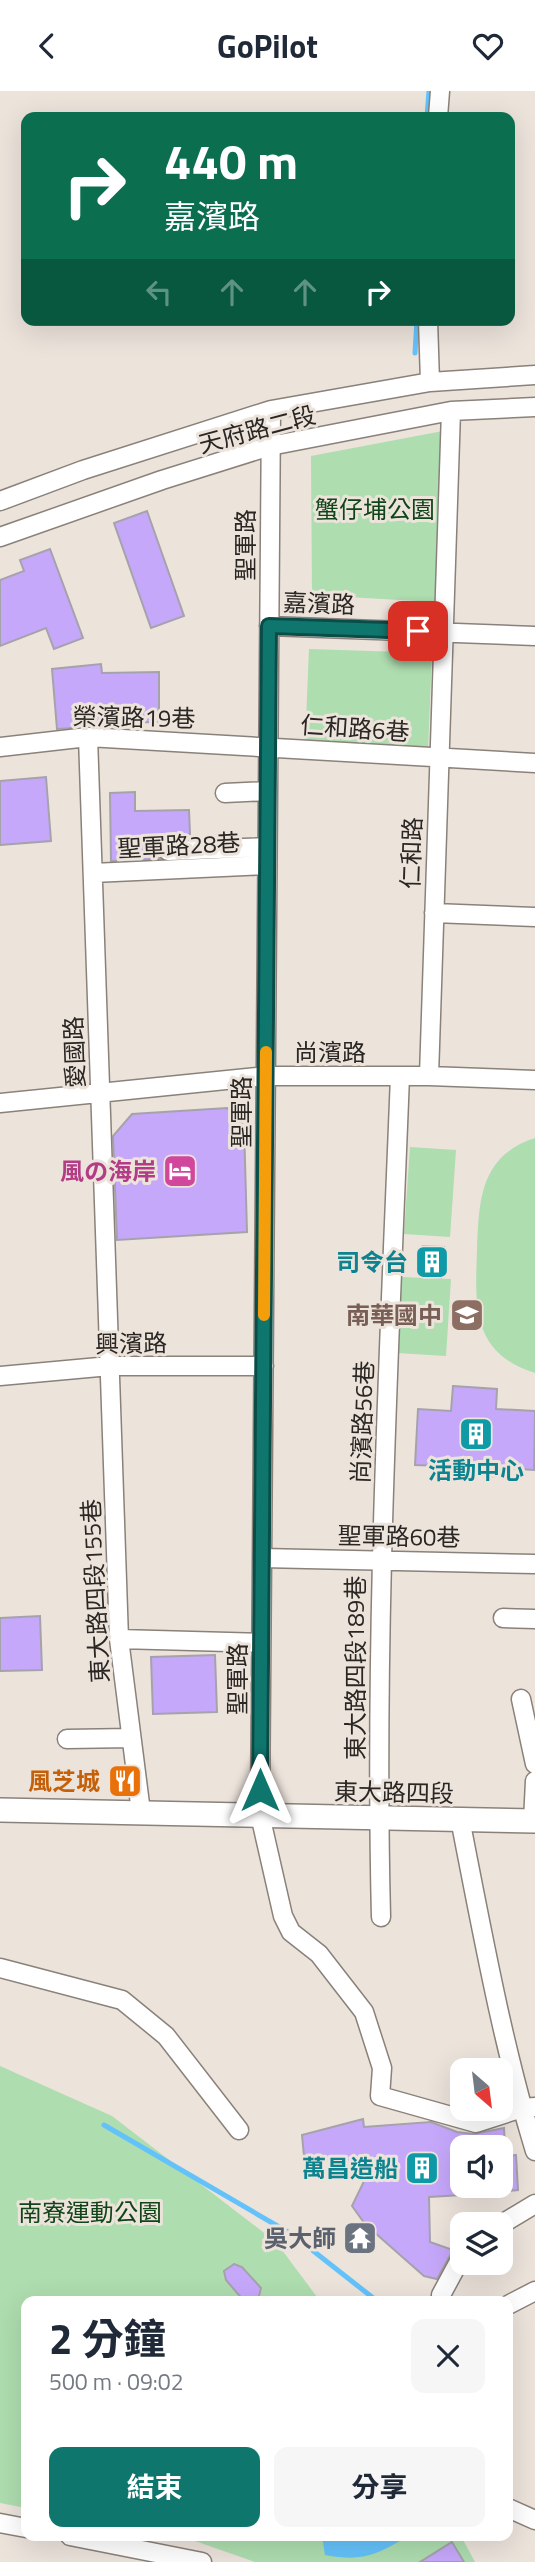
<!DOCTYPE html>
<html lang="zh-TW">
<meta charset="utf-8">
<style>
body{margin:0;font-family:"Titillium Web","Noto Sans TC","Noto Sans JP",sans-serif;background:#f6f6f7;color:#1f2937;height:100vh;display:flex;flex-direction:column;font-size:26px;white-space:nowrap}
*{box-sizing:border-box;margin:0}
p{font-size:23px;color:#747a83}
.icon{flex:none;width:38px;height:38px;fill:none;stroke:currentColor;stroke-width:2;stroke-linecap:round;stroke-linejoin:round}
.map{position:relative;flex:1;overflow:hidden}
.drawer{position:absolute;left:21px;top:2205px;width:492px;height:245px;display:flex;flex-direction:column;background:#fff;border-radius:14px;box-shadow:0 7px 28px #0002}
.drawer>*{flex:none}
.hud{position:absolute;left:21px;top:21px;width:494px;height:214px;border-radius:14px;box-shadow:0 7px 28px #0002;background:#0b6e4f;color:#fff;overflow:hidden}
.needle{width:46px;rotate:152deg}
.tools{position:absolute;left:450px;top:1967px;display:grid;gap:14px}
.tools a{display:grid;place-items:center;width:63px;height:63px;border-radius:14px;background:#fff;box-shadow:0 7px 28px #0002;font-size:35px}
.pin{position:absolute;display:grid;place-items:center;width:60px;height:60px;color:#fff;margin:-30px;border-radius:14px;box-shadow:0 4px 10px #0006}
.me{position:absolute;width:77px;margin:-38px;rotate:0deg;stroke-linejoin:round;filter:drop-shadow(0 0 5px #0008)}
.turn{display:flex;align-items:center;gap:24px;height:147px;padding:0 28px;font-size:32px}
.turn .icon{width:91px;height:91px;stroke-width:2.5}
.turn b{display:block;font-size:49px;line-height:60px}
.lanes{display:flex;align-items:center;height:66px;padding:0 28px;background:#0003;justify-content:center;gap:35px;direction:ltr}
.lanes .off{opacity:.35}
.round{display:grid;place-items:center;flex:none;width:74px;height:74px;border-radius:14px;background:#f6f6f7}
.summary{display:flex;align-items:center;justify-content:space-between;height:119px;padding:0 28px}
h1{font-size:42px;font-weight:700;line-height:52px}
.primary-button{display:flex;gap:14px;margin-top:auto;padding:14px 28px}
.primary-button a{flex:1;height:80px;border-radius:14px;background:#0f766e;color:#fff;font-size:28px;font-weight:700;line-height:80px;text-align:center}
.primary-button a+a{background:#f6f6f7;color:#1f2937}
header{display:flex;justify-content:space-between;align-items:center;height:91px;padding:0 28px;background:#fff;font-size:32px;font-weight:700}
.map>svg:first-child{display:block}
.green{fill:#aeddaf}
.water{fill:#64c2fa}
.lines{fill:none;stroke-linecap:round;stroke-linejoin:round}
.stream{stroke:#64c2fa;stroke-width:5}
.building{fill:#c6a8fb;stroke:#a5a2ac;stroke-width:2}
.minor-casing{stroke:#8a817a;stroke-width:21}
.major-casing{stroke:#8a817a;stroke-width:26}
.minor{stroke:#fff;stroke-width:18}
.major{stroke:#fff;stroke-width:23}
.route-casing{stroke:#0a4d48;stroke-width:18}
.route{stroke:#0f766e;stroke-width:12}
.slow{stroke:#f59e0b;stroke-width:12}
.labels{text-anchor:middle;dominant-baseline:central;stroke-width:6;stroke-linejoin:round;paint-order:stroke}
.street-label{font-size:24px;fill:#2a2623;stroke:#ece3db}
.park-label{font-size:24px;fill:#114418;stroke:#ece3db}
.hotel-label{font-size:24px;font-weight:bold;fill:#b23c85;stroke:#ece3db;text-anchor:end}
.culture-label{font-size:24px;font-weight:bold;fill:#0d838f;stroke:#ece3db;text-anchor:end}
.education-label{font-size:24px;font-weight:bold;fill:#785e54;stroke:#ece3db;text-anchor:end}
.food-label{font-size:24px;font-weight:bold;fill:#c56008;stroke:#ece3db;text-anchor:end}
.worship-label{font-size:24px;font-weight:bold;fill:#5b616d;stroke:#ece3db;text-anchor:end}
</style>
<header><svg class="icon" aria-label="back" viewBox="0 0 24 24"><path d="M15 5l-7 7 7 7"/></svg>GoPilot<svg class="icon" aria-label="heart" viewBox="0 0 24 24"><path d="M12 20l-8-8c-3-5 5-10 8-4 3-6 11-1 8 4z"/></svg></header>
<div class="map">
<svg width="535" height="2471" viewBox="0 0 535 2471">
<rect width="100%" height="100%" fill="#ece3db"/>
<!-- green -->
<path class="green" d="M443,340L435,511L312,504L311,365Z
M309,558L432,562L428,659L305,655Z
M535,1047V1282C472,1262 475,1216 477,1160C479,1111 479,1065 535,1047Z
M410,1056L456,1059L450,1146L404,1143Z
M401,1186L451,1188L446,1265L397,1262Z
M0,1975L112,2025L276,2151L320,2210H26V2417L0,2412Z
M169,2445H461L475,2471H255L195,2450Z"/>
<!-- water -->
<path class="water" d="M322,2445H409C375,2464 364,2471 325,2464Z"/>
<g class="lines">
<!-- stream -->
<path class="stream" d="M427,26L429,0
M415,262L417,229
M104,2034L293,2144L377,2210"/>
</g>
<!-- building -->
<path class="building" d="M147,420L184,525L151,537L114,432Z
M50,458L83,547L54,558L46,537L0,555V489L24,480L20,469Z
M101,573L102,582L159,581V631L107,632V635L57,638L52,578Z
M46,686L51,750L0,754V690Z
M135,701V720L189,719L190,743H168V749L158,755L157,761L160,768L111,770L110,702Z
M227,1017L244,1035L247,1141L117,1149L113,1045L132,1023Z
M423,1155L444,1156L441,1187L420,1185Z
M453,1295L497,1298L496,1318L535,1320L534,1379L503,1377L502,1386L441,1383L442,1375L415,1374L418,1318L451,1320Z
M40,1525L42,1579L0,1580V1527Z
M215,1564L217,1621L153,1623L151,1566Z
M363,2028L364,2036L431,2031L457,2041L474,2043L504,2037L505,2056H462V2104L429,2106L430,2151L453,2159L437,2188L424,2185L365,2133L352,2115L370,2078L304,2065L302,2044Z
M516,2064L518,2099L500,2101V2065Z
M234,2173L242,2176L261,2197L259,2205L253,2210H244L226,2189L224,2180Z
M452,2451L464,2471H420Z"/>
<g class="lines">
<!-- minor casing -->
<g class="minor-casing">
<path id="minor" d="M438,26L440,0
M428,229L430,291
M271,319L260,1724L283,1825L291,1841L319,1863L364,1921L382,1977L380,2005L476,2032L522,2017L535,2016
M0,410L83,379L271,319L430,291L535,284
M0,446L162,389L270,355L451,320L535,316
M269,535L535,545
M88,646L119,1548L141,1721
M0,656L88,646L535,672
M225,702L268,700
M168,760L267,756
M93,782L267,774
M434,822L535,826
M429,985L451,320
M0,1012L266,985H429L535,989
M0,1285L110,1275H264
M262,1467L535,1473
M503,1527L535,1528
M119,1548L261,1552
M521,1608L535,1673
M67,1648L131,1647
M460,1728C482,1840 502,1952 535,2060
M533,1730L535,1690
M381,1826C374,1546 389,1265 400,985
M0,1877L122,1909L166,1945L239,2039
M500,2134L535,2113
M441,2204L462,2165
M508,2214L535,2200
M508,2417L535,2429
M0,2432L26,2437
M70,2445L202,2471"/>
</g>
<!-- major casing -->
<g class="major-casing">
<path id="major" d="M0,1719L535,1730"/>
</g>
<!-- minor -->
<use href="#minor" class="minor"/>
<!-- major -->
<use href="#major" class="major"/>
</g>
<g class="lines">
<!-- route casing -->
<g class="route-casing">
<path id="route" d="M260,1699L269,535L418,540"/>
</g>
<!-- route -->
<use href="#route" class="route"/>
<!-- slow -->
<path class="slow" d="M264,1224L266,961"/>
</g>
<!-- icons -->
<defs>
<g id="hotel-square" transform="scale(1.75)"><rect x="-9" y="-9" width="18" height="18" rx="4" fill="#d1479c" stroke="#ece3db"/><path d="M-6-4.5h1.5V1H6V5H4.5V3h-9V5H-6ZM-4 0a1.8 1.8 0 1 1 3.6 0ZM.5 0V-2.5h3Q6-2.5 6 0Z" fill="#fff"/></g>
<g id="building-square" transform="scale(1.75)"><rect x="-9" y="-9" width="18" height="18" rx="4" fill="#0f9aa8" stroke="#ece3db"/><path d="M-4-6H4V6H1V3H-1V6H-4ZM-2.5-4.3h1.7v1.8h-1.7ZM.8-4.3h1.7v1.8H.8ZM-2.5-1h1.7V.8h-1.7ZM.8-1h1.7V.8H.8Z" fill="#fff"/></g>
<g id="school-square" transform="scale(1.75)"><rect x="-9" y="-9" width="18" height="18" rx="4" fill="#8d6e63" stroke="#ece3db"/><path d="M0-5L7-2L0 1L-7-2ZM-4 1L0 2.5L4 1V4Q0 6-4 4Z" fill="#fff"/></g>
<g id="restaurant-square" transform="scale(1.75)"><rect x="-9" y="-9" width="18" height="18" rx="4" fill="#e8710a" stroke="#ece3db"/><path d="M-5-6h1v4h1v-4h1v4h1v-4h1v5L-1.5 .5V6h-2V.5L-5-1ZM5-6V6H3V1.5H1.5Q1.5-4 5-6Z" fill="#fff"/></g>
<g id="temple-square" transform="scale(1.75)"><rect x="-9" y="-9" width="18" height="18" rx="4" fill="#6b7280" stroke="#ece3db"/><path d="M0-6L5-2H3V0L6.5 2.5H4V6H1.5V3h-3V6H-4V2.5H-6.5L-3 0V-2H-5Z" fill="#fff"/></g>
</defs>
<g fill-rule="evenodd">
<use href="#hotel-square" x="180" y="1080"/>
<use href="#building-square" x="432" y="1171"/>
<use href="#school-square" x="467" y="1224"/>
<use href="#building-square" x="476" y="1343"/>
<use href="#restaurant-square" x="125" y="1690"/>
<use href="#building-square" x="422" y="2077"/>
<use href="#temple-square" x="360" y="2147"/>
</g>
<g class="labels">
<!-- street labels -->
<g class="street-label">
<text transform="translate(257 338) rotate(-15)">天府路二段</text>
<text transform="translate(245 454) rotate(-90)">聖軍路</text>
<text transform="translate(319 512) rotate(2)">嘉濱路</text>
<text transform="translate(134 626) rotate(1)">榮濱路19巷</text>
<text transform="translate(355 637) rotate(4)">仁和路6巷</text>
<text transform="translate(179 754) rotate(-3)">聖軍路28巷</text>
<text transform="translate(411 762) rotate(-88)">仁和路</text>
<text transform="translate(74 961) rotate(-92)">愛國路</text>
<text x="330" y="961">尚濱路</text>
<text transform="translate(241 1021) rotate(-90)">聖軍路</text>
<text transform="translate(131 1252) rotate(-1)">興濱路</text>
<text transform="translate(362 1331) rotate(-88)">尚濱路56巷</text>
<text transform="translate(399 1445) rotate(1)">聖軍路60巷</text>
<text transform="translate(95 1500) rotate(-93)">東大路四段155巷</text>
<text transform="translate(355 1577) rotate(-90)">東大路四段189巷</text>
<text transform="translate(237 1588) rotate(-90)">聖軍路</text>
<text transform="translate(394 1701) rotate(1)">東大路四段</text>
</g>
<!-- park labels -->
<g class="park-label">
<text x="375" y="418">蟹仔埔公園</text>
<text x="90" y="2121">南寮運動公園</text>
</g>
<!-- hotel labels -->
<g class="hotel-label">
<text x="156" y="1080">風の海岸</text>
</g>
<!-- culture labels -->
<g class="culture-label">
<text x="408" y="1171">司令台</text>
<text x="476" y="1379" text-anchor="middle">活動中心</text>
<text x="398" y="2077">萬昌造船</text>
</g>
<!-- education labels -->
<g class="education-label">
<text x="442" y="1224">南華國中</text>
</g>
<!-- food labels -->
<g class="food-label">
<text x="100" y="1690">風芝城</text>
</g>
<!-- worship labels -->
<g class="worship-label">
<text x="336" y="2147">吳大師</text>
</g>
</g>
</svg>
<div class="tools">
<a><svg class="needle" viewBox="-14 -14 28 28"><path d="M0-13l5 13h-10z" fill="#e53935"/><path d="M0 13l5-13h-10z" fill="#747a83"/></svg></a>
<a><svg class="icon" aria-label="sound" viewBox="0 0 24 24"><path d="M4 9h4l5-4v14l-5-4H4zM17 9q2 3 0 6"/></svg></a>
<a><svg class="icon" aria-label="layers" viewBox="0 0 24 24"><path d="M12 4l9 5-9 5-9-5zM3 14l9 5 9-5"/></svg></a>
</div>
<div class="pin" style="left:418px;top:540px;background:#d93025"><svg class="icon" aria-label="arrive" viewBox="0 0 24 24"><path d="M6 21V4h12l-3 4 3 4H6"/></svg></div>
<svg class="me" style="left:260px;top:1699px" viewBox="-20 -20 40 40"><path d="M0-17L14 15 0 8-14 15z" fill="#0f766e" stroke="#fff" stroke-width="4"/></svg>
<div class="hud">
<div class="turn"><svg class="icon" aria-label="right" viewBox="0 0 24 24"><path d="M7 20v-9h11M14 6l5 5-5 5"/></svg><div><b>440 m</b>嘉濱路</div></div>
<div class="lanes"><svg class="icon off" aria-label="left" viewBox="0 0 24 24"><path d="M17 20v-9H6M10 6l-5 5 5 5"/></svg><svg class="icon off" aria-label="ahead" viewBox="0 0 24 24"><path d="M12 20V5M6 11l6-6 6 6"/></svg><svg class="icon off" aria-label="ahead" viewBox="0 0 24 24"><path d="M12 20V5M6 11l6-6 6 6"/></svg><svg class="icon" aria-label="right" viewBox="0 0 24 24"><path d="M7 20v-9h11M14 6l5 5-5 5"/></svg></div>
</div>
<section class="drawer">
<div class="summary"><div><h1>2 分鐘</h1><p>500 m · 09:02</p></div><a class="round"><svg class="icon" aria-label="close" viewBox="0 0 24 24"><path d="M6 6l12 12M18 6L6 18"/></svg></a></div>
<div class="primary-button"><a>結束</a><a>分享</a></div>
</section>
</div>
